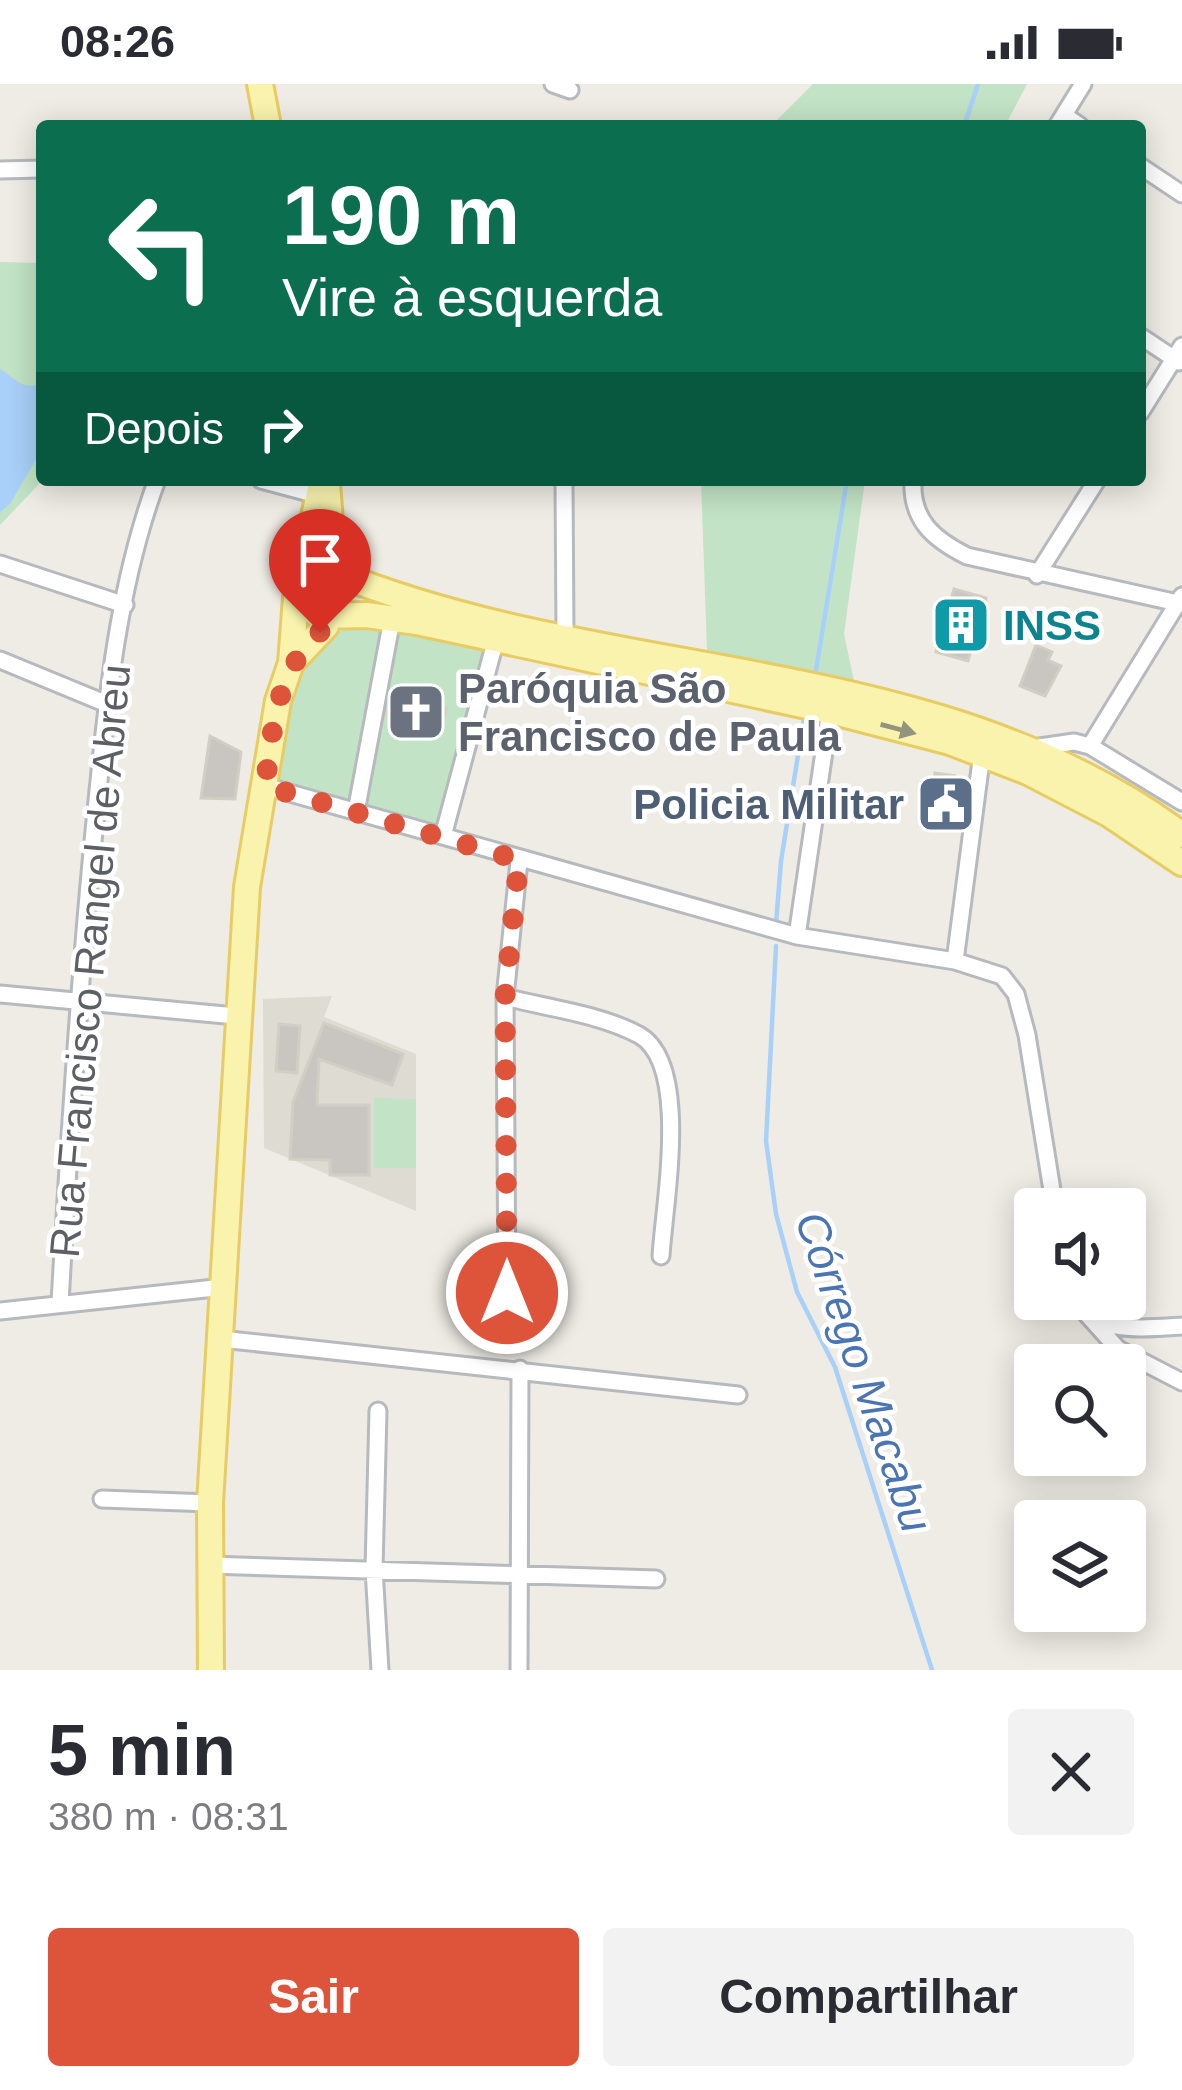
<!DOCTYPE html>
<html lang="pt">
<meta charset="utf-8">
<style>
body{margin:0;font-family:Arial,sans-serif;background:#f2f2f3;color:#2b2b33;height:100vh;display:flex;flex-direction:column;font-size:45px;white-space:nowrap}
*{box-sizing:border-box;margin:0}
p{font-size:39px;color:#7c7c81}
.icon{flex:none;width:66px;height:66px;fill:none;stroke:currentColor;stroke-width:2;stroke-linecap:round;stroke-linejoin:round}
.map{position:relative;height:1586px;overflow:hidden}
.side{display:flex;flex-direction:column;background:#fff;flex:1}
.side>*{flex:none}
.guide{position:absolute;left:36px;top:36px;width:1110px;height:366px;border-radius:12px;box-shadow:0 6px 30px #0003;background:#0b6e4f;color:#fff;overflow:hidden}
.controls{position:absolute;left:1014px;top:1104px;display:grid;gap:24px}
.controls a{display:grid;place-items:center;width:132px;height:132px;border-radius:12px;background:#fff;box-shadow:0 6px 30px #0003;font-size:60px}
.pin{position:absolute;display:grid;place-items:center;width:102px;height:102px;color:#fff;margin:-123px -51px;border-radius:50% 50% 50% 0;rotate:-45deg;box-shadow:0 0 12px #0007}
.pin .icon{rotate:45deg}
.me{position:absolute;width:132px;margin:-66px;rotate:0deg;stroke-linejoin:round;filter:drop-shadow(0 0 9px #0008)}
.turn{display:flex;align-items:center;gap:42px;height:252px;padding:0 48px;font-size:54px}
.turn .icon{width:156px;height:156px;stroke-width:2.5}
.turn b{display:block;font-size:84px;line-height:102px}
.then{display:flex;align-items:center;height:114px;padding:0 48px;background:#0003;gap:24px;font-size:45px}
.round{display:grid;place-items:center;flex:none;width:126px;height:126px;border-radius:12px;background:#f2f2f3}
.overview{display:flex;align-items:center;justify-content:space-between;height:204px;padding:0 48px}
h1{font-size:72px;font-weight:600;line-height:90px}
.cta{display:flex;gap:24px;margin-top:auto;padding:24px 48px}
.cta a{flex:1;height:138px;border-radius:12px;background:#dd543b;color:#fff;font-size:48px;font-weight:600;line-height:138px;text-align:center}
.cta a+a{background:#f2f2f3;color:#2b2b33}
.status{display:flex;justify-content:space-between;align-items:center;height:84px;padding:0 60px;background:#fff;direction:ltr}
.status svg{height:33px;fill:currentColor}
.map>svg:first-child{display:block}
.education{fill:#dddbd2}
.green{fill:#c2e3c5}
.water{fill:#a9d0f9}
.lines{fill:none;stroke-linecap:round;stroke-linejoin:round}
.stream{stroke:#a9d0f9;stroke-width:4.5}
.building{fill:#c9c6c2;stroke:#d2cec3;stroke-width:3}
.street-casing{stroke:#b6b9bd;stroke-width:21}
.primary-casing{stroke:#e7cc63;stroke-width:30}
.street{stroke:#fff;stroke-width:15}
.primary{stroke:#f9f3ae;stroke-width:24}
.oneway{fill:#93937e}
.route{stroke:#dd543b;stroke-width:21;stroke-dasharray:0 37.8}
.labels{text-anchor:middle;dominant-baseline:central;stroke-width:9;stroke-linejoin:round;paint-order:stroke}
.culture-label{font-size:42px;font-weight:bold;fill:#0d838f;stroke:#fff;text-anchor:start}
.worship-label{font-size:42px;font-weight:bold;fill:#5b616d;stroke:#fff;text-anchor:start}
.service-label{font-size:42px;font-weight:bold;fill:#4e5e75;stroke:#fff;text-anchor:end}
.street-label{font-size:42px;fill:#5c5f64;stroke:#fff}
.water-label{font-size:45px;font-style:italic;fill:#4a75b2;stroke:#fff}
</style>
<div class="status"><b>08:26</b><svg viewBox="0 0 49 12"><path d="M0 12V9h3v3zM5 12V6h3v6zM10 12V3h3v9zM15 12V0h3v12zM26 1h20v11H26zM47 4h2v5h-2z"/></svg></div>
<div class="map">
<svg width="1182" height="1586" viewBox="0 0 1182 1586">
<rect width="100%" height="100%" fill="#eeece4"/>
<!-- education -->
<path class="education" d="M332,912L324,933L416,970V1127L264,1064L263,915Z"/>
<!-- green -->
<path class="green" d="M813,0H1027L1005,42H771Z
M0,178L42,179L43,396L0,441Z
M701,396H865L844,550L855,602L707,566Z
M381,538L487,568L439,743L280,696C291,625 290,541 381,538Z
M374,1014L416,1015V1084H374Z"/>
<!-- water -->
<path class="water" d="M0,285C16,295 21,306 42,300V365L10,420L0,428Z"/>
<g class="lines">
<!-- stream -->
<path class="stream" d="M964,42L978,0
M815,592L847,396
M776,840L781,777L804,634
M776,862L766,1057L776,1130L797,1208L835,1283L932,1586"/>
</g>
<!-- building -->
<path class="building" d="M954,505L986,514L968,577L936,568Z
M1036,561L1052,568L1048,576L1061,582L1045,612L1020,602Z
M391,611L446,624L442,643L387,630Z
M210,652L241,668L235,715L201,714Z
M935,689L955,692L963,703L958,740L930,737Z
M324,939L403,970L392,1001L319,975L317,1021H369V1091H330V1076L290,1075L293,1018Z
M279,940L300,942L297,989L276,987Z"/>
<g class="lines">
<!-- street casing -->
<g class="street-casing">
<path id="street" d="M553,0L570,6
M1064,31L1080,42
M1057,42L1083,0
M1140,82L1182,110
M0,86L42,85
M1140,252L1179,278
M1140,329L1182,262
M261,396L317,411
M564,396L565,551
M913,396C911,436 933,455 967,472L1182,520
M0,480L125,521
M1037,491L1097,396
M0,576L107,620
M1090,662L1182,512
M1033,664L1074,658L1090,662L1182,718
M265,702L797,852L955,877L1002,892L1016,910L1027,951L1055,1125
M356,728L392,535
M443,752L496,555
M797,852L830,627
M955,877L982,669
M0,910L236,932
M505,913C547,924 600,930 639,951C691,980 664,1120 661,1172
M507,1209L505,913L519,777
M1076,1215C1096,1252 1146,1244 1182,1242
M60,1219C69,1058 79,897 95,737C106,624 117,503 157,396
M1082,1225L1118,1265L1182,1298
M0,1227L224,1203
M221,1255L738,1311
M378,1327L374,1485L380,1586
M102,1415L210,1419
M209,1481L656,1495
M519,1586L520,1285"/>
</g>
<!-- primary casing -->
<g class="primary-casing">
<path id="primary" d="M260,0L268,42
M299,498L315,488L336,489C612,601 934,567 1182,751
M296,514L319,532L366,531L417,538L830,627L950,658L1028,688L1109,730L1182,779
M291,579L326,542L336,511L327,400
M211,1586L210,1419L247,803L278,617L291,579L296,514L322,396"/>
</g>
<!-- street -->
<use href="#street" class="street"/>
<!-- primary -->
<use href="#primary" class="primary"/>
</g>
<!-- one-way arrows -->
<defs><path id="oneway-solid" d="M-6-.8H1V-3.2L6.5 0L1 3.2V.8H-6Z" transform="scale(3)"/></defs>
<use class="oneway" href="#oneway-solid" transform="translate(898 645) rotate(15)"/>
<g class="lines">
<!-- route -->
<path class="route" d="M320,548C275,589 273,644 265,702L519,776L505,913L507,1209"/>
</g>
<!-- icons -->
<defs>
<g id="building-square" transform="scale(3)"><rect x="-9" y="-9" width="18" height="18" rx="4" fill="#0f9aa8" stroke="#fff"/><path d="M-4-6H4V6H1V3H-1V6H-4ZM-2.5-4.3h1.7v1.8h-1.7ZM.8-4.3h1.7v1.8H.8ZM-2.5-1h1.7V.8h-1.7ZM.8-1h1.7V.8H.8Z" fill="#fff"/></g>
<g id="church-square" transform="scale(3)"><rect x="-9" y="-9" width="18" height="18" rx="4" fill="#6b7280" stroke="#fff"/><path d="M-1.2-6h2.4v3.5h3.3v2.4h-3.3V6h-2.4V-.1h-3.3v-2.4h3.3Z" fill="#fff"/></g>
<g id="civic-square" transform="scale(3)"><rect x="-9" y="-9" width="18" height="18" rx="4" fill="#5c6f8a" stroke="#fff"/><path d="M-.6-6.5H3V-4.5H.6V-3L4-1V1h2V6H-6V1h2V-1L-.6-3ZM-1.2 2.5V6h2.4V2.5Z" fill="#fff"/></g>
</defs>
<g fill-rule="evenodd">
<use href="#building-square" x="961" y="541"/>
<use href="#church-square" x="416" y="628"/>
<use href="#civic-square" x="946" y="720"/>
</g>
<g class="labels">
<!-- culture labels -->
<g class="culture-label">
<text x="1003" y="541">INSS</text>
</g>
<!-- worship labels -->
<g class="worship-label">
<text x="458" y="604">Paróquia São<tspan x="458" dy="48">Francisco de Paula</tspan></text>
</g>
<!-- service labels -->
<g class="service-label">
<text x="904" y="720">Policia Militar</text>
</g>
<!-- street labels -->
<g class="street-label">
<text transform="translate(90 877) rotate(-85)">Rua Francisco Rangel de Abreu</text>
</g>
<!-- water labels -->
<g class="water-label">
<text transform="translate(864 1288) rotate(71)">Córrego Macabu</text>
</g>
</g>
</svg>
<div class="controls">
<a><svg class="icon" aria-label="sound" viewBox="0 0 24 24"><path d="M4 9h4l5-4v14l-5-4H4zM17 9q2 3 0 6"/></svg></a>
<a><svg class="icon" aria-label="search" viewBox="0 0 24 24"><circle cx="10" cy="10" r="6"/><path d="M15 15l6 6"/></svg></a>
<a><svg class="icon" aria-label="layers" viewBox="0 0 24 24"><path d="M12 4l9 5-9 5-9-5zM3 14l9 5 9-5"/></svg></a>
</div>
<div class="pin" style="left:320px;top:548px;background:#d93025"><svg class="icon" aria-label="arrive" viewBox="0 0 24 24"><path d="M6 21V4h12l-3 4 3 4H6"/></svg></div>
<svg class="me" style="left:507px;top:1209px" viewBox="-20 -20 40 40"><circle r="17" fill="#dd543b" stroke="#fff" stroke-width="3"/><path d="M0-11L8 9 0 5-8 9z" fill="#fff"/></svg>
<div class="guide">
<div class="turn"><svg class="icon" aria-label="left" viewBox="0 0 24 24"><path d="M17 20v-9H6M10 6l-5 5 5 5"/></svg><div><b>190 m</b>Vire à esquerda</div></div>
<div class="then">Depois<svg class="icon" aria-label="right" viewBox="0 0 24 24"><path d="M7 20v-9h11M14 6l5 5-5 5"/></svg></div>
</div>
</div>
<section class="side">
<div class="overview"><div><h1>5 min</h1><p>380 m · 08:31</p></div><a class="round"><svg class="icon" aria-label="close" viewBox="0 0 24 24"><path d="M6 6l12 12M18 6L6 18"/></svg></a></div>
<div class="cta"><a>Sair</a><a>Compartilhar</a></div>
</section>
